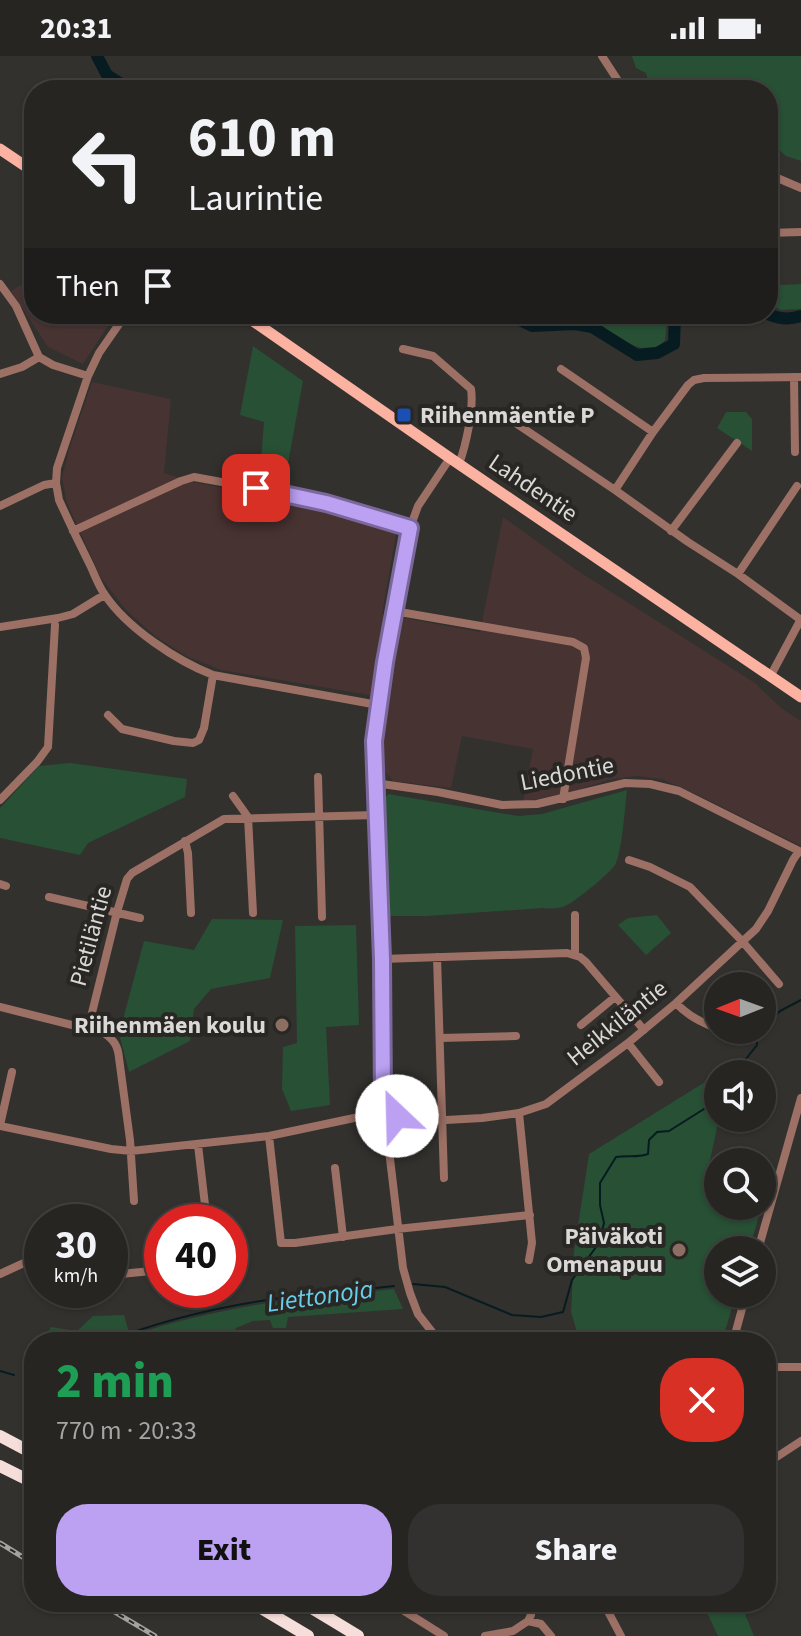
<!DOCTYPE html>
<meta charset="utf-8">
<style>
body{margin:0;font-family:"Source Sans 3",sans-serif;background:#32312f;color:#f1f3f6;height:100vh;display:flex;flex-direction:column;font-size:30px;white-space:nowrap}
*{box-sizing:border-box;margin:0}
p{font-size:26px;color:#a4a5a5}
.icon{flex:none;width:44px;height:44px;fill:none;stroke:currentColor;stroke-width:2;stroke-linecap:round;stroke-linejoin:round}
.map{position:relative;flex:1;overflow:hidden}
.details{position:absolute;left:24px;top:1276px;width:752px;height:280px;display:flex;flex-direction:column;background:#262522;border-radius:32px;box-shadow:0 2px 6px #0004,0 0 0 2px #424240}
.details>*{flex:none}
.guide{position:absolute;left:24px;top:24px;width:754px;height:244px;border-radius:32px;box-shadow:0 2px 6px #0004,0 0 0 2px #424240;background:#262522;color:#f1f3f6;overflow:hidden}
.needle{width:52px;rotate:269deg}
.tools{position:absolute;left:704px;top:916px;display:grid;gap:16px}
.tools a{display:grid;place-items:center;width:72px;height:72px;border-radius:50%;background:#262522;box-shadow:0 2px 6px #0004,0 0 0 2px #424240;font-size:40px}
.speed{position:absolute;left:24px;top:1148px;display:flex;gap:16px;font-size:40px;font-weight:700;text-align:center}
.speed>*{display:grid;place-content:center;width:104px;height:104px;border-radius:50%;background:#262522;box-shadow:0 2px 6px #0004,0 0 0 2px #424240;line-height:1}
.speed small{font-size:20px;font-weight:400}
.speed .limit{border:12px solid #d22;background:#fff;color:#111}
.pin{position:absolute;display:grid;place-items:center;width:68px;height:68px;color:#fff;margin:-34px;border-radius:16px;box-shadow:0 4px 12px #0006}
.me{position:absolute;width:88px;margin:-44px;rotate:336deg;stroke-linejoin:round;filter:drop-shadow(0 0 6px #0008)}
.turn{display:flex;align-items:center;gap:28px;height:168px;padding:0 32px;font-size:36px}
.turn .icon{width:104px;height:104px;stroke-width:2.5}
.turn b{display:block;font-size:56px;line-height:68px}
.then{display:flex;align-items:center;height:76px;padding:0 32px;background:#0003;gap:16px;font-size:30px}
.round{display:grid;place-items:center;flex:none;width:84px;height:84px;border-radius:32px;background:#32312f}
.head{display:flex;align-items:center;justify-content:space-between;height:136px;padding:0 32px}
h1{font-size:48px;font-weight:800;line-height:60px;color:#1e9e55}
.primary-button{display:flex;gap:16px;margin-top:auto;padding:16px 32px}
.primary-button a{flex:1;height:92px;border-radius:32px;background:#bca0f2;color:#111;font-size:32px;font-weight:800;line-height:92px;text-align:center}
.primary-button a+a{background:#32312f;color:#f1f3f6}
.status{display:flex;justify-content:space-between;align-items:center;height:56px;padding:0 40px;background:#262522;direction:ltr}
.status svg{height:22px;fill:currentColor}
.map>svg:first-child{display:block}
.industrial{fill:#473332}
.green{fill:#275035}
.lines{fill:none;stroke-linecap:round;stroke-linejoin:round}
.stream{stroke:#071c21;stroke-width:2}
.river{stroke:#071c21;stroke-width:12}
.minor{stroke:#9c7065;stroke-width:8}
.major{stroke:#fcb2a1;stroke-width:11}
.highway{stroke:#f6dfda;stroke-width:12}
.rail-casing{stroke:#a4a3a1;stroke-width:5}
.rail{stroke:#282724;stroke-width:2;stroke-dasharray:6;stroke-linecap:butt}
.route-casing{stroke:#7a689d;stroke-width:20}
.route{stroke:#bca0f2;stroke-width:14}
.transit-dot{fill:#1a4fb4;stroke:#282724;stroke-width:3}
.education-dot{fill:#8d6e63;stroke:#282724;stroke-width:3}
.labels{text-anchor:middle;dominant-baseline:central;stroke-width:8;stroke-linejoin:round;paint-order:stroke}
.poi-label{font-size:24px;font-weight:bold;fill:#dad9d7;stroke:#282724;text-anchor:end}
.street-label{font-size:24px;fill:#dad9d7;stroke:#282724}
.water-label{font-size:26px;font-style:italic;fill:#69ceeb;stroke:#282724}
</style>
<div class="status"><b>20:31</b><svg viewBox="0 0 49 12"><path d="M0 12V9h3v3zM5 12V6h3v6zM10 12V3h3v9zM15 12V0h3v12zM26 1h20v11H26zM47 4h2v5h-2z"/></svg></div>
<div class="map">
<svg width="801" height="1580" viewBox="0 0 801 1580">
<rect width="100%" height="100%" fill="#32312e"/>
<!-- industrial -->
<path class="industrial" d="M34,221V258H116L83,308L48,291L11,235Z
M92,326L171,343L164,417L192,426L330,452L397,473L382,558L480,576L503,461L578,515L755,627L781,652L801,665V790L700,740L662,723L636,720L608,724L575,735L523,746L533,693L462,680L451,732L393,725L382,712L380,690L387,642L221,614L186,600L155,580L126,554L101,522L67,447L62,422L69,394Z"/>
<!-- green -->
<path class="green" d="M632,0H801V105L786,100L776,91L768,88V34H651L646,17L636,12Z
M768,224L782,229L801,228V253L781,254L768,247Z
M518,258H668L665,284L658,291L641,292L629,288L592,263L557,259L521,260Z
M253,290L303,325L285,424L260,417L264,366L240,359Z
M726,356H746L752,363V395L717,372Z
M70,707L187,723L185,741L88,787L80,799L0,782V752L39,710Z
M627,734C625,750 622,797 615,809C611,816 576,845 567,849C560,853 551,853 543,852L427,860H384L382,746L388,738L518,760L542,758Z
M657,859L671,877L646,899L618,869L628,862Z
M212,863L283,864L270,922L211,933L194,953L190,985L129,1016L119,978L144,885L194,894Z
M356,869L359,969L326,971L330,1049L291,1055L282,1033L283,991L297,987L295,870Z
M731,1010L729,1018H718V1062H719L704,1133L718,1139V1150H745L760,1156L749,1194H718V1238H736L722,1286H580L571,1256L574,1196L589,1098Z
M394,1233L403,1253L288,1261L286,1272H273L270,1264L253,1265L236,1272L233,1278L225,1286H176L164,1280L154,1282L151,1286H35L45,1281L51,1271L77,1275L93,1260L124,1259L130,1280C193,1258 260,1247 326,1239C348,1236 371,1236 394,1233Z
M702,1546H740L754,1580H718Z"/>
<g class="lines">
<!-- stream -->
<path class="stream" d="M762,972L780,955L801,944
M734,1018L757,989V979L761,974
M413,1228L445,1231L512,1259L541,1261L563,1256L572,1224L599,1187L604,1167L600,1149V1127L616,1101C627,1099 637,1102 648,1098L649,1084L657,1076L669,1075L704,1053L718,1048
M106,1286C172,1260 244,1245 315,1238C341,1235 367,1233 394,1230
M0,1315L14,1319"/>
<!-- river -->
<path class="river" d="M97,0L107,19L131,34
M508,258L532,270L575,268L592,271L637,299L657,297L674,288L675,258
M768,258C779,263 790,264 801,260"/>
<!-- minor -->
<path class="minor" d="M602,0L624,34
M768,118L801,132
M768,177L801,176
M0,228L16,250L39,301L53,309L88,320L57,412L56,427L59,444C69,466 80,489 91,511C95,520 99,531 105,539C127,572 177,605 213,619L378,649
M403,293L433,300L471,333C474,353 466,389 459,408
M561,313L653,376
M0,318L22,311L39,301
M88,320L99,297L126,258
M794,321L795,396
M511,364L615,434L688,486L738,518L801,564
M615,434L653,376L688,329L694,324L704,322L801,321
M0,450L44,429L56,427
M73,475L181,425L194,421L282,437L326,447L410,472
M671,475L737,387
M738,518L797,430
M394,555L573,586L584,592L586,602L563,743
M0,571L58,562L73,558L104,539
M771,619L801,563
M108,659L122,673L174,685L193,687L199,684L204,672L213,619
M318,721L322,861
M375,727L438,736L502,749L537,748L625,727L650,728L679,735L801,796
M233,740L248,761L253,857
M0,744L37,706L48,691L55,569
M185,785L188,797L191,857
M629,804L650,811L690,831L742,885L779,928
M0,828L6,830
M49,841L140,862
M575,899V859
M437,901L444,1122
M382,903L567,897L580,901L586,906L644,974
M676,947C688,960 701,966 718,973
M0,951L104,977C114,984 118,990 119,1002L130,1084L134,1145
M581,969L615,941
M88,973L117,856L127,823L132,817L224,763L376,759
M440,982L516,980
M628,987L659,1026
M383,1045L382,914L374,685L385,606L410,472L418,450L450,402
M373 1057a12 12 0 1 1 24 0a12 12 0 1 1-24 0Z
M519,1057L532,1187L529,1204
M397,1060H404L428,1065L482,1062L519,1057L546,1048L628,987L676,947L756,873L768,855L793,804L799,795
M0,1069L12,1016
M386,1069L403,1212L410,1237L418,1258L440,1286
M0,1070L111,1093L131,1095L269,1080L373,1058
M269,1080L281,1187H295L397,1173L530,1159
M198,1089L207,1166
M335,1112L343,1181
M758,1194L801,1042
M0,1218L24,1207L42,1206
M110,1219L162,1214
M733,1286L746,1238
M766,1311H801
M766,1408L801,1385
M390,1546L444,1580
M527,1546L531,1559L528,1565
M603,1546L621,1580
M485,1580L513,1575L528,1565L541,1568L551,1580"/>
<!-- major -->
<path class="major" d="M0,93L34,116
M243,258L450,402L801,641"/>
<!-- highway -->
<path class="highway" d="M0,1380L34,1398
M0,1410L34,1427
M251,1546L308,1580
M302,1546L358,1580"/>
<!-- rail casing -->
<g class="rail-casing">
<path id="rail" d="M0,1487L34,1508
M98,1546L155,1580"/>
</g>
<!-- rail -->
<use href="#rail" class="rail"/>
</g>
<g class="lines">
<!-- route casing -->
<g class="route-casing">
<path id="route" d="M256,432L326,447L410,472L385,606L374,685L382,903L383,1045L394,1049L397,1060"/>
</g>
<!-- route -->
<use href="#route" class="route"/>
</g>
<!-- markers -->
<rect class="transit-dot" x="396" y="351" width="16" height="16" rx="4"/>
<g class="education-dot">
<circle cx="282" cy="969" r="8"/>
<circle cx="679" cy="1194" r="8"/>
</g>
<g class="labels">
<!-- poi labels -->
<g class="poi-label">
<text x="420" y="359" text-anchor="start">Riihenmäentie P</text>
<text x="266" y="969">Riihenmäen koulu</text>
<text x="663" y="1180">Päiväkoti<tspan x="663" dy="28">Omenapuu</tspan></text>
</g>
<!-- street labels -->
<g class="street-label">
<text transform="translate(533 432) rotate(34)">Lahdentie</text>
<text transform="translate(567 718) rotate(-11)">Liedontie</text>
<text transform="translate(91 880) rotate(-75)">Pietiläntie</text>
<text transform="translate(617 967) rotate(-39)">Heikkiläntie</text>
</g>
<!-- water labels -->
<g class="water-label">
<text transform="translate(320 1240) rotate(-8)">Liettonoja</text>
</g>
</g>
</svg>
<div class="tools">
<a><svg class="needle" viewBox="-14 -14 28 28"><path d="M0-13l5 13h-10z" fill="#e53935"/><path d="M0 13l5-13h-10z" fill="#a4a5a5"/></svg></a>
<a><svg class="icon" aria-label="sound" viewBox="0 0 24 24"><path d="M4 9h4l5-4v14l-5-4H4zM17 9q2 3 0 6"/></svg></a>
<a><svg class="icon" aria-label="search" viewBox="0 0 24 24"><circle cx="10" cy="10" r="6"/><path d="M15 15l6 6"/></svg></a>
<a><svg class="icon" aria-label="layers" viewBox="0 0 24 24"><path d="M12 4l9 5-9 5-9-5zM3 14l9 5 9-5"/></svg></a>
</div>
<div class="speed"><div>30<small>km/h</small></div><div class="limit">40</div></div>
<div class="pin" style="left:256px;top:432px;background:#d93025"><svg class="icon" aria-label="arrive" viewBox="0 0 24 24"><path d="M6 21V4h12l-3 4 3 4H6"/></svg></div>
<svg class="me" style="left:397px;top:1060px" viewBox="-20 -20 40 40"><circle r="19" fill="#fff"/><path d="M0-13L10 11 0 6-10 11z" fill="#bca0f2"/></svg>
<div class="guide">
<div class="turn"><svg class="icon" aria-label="left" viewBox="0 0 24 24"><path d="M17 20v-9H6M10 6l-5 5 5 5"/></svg><div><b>610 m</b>Laurintie</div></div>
<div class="then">Then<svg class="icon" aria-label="arrive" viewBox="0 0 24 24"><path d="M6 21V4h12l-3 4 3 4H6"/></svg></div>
</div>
<section class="details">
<div class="head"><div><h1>2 min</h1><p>770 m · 20:33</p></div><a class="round" style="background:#d93025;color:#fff"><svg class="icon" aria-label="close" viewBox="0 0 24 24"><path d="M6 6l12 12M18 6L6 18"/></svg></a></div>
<div class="primary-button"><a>Exit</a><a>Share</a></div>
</section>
</div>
